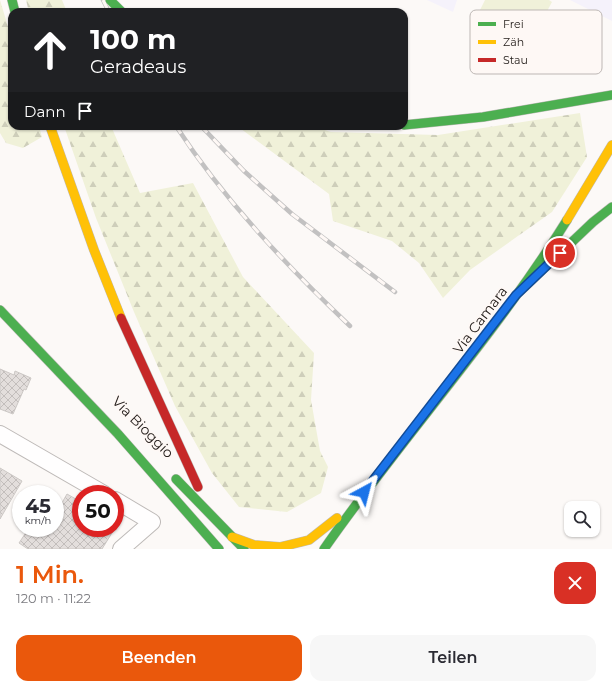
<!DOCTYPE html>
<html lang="de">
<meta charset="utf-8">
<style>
body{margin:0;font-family:Montserrat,sans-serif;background:#f7f7f7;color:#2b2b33;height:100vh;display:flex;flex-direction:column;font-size:15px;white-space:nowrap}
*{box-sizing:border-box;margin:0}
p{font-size:13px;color:#7c7c81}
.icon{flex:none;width:22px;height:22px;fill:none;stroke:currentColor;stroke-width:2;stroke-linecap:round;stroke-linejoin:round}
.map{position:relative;height:549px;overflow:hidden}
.sheet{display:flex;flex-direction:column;background:#fff;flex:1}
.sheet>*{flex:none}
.banner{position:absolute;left:8px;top:8px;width:400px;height:122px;border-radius:12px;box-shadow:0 1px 3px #0004;background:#202124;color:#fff;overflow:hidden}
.buttons{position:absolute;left:564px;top:501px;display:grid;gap:8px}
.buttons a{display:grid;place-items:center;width:36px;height:36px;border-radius:8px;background:#fff;box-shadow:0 1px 3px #0004;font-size:20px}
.speed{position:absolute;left:12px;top:485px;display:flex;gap:8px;font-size:20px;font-weight:700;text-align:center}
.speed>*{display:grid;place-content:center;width:52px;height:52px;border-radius:50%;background:#fff;box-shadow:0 1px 3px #0004;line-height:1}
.speed small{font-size:10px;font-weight:400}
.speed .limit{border:6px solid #d22;background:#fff;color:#111}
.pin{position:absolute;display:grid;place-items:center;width:34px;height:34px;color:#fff;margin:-17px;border:2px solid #fff;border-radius:50%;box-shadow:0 1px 4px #0007}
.me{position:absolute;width:44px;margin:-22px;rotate:38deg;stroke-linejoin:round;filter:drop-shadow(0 0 3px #0008)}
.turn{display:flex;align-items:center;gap:14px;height:84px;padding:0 16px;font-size:18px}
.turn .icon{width:52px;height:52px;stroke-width:2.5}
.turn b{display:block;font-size:28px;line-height:34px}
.then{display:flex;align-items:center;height:38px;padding:0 16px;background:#0003;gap:8px;font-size:15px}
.round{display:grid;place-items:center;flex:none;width:42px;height:42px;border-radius:12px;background:#f7f7f7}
.head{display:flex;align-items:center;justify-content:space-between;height:68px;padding:0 16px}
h1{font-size:24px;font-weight:600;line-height:30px;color:#ea580c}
.action{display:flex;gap:8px;margin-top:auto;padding:8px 16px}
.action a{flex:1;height:46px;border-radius:12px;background:#ea580c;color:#fff;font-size:16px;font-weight:600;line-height:46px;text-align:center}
.action a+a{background:#f7f7f7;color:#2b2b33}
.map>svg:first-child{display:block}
.education{fill:#f5f2fb}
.green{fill:#f0f1d9}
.forest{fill:url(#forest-firs)}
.building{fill:url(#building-cross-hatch);stroke:#ccc8c5}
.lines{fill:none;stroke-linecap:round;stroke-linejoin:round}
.street-casing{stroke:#bebab8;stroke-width:18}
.fast-casing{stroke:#bebab8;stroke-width:10}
.slow-casing{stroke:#bebab8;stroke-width:10}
.jam-casing{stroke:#bebab8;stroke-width:10}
.street{stroke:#fffefe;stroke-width:16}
.fast{stroke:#4caf50;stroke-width:9}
.slow{stroke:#ffc107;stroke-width:9}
.jam{stroke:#c62828;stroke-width:9}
.rail-casing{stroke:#c2c1c1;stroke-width:4.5}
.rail{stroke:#fef8f5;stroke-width:3;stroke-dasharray:9;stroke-linecap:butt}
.fast-bridge-casing{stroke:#d7d4d3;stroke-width:10;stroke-linecap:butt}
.fast-bridge{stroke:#4caf50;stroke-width:9}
.route-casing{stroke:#114b97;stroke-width:10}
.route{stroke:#1a73e8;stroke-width:7}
.labels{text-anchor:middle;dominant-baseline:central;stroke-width:3.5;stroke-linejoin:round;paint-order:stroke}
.street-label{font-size:14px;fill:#26201d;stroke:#fef8f5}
.key{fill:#fef8f5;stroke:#bdb7b4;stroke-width:1}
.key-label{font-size:11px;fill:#26201d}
</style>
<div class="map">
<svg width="612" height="549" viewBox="0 0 612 549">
<defs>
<pattern id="forest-firs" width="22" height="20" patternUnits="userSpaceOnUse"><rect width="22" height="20" fill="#f0f1d9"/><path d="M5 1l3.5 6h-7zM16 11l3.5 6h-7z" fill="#ceceba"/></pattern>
<pattern id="building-cross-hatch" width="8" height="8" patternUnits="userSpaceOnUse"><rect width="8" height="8" fill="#e3dedc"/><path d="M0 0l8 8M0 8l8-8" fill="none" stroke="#c3bebc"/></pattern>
</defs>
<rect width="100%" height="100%" fill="#fcf9f7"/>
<!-- education -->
<path class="education" d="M427,0H457L453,12Z
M570,0H612V21Z"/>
<!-- green -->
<path class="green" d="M485,0H549L552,2L533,37L480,10Z"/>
<!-- forest -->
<path class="forest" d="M0,0L12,40V126H39L42,137L23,148L6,143L0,133Z
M26,0H62L67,12H29Z
M580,113L587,157L552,212L470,270L443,298L419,263L392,241L333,221L329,194L237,126H312L331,132L438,135Z
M64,126H111L140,193L193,183L243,277L314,353L311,400L320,451L328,467L321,493L287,512L239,507L212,473L175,406L134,312L96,218Z"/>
<!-- building -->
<path class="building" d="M0,369L14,375L15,371L31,378L26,390L24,389L13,414L0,409Z
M0,468L22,481L0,519Z
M67,494L81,502V528H115L102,549H28L19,543L29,528H55V515Z"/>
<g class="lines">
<!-- street casing -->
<g class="street-casing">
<path id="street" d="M0,434L104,494
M115,500L152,522L121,549"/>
</g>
<!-- fast casing -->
<g class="fast-casing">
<path id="fast" d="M12,0L15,12
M404,125L483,117L612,95
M516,295L593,222L612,207
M0,310L118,434L219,549
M176,479L244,549
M324,549C402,437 495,336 567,220"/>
</g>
<!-- slow casing -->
<g class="slow-casing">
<path id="slow" d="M50,126L94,250L121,318
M567,220L612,145
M232,537L254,545L280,547L309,540L337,518"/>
</g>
<!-- jam casing -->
<g class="jam-casing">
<path id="jam" d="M121,318L198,487"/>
</g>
<!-- street -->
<use href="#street" class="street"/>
<!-- fast -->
<use href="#fast" class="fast"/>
<!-- slow -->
<use href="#slow" class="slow"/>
<!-- jam -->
<use href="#jam" class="jam"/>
<!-- rail casing -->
<g class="rail-casing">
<path id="rail" d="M103,0L109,12
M114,0L120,12
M176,126C224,200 286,265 350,326
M201,126L244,171L292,214L395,292"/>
</g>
<!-- rail -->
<use href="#rail" class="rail"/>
<!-- fast-bridge casing -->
<g class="fast-bridge-casing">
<path id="fast-bridge" d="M110,0L122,12"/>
</g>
<!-- fast-bridge -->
<use href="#fast-bridge" class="fast-bridge"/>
</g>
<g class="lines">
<!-- route casing -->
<g class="route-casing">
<path id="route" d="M364,492L516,295L560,253"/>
</g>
<!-- route -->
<use href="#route" class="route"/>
</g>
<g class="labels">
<!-- street labels -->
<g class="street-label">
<text transform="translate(480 320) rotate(-53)">Via Camara</text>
<text transform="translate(143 427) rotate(45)">Via Bioggio</text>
</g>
</g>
<!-- legend -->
<rect x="470" y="10" width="132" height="64" rx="6" class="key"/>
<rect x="478" y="22" width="18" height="4" fill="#4caf50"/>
<rect x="478" y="40" width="18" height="4" fill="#ffc107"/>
<rect x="478" y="58" width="18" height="4" fill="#c62828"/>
<g class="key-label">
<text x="503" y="28">Frei</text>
<text x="503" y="46">Zäh</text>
<text x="503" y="64">Stau</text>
</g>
</svg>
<div class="buttons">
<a><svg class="icon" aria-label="search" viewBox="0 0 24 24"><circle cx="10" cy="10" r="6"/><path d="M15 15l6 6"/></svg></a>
</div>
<div class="speed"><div>45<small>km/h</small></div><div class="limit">50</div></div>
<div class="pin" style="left:560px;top:253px;background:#d93025"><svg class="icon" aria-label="arrive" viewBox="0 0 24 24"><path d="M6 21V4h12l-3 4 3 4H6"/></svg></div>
<svg class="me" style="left:364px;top:492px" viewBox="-20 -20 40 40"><path d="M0-17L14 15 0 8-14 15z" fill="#1a73e8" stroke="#fff" stroke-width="4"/></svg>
<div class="banner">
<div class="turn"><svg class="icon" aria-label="ahead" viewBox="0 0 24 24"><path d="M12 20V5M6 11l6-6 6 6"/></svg><div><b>100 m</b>Geradeaus</div></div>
<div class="then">Dann<svg class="icon" aria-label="arrive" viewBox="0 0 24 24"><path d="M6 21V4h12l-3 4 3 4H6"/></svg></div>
</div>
</div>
<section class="sheet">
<div class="head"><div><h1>1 Min.</h1><p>120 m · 11:22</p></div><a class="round" style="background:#d93025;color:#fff"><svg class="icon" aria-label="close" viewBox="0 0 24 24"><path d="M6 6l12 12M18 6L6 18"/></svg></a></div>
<div class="action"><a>Beenden</a><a>Teilen</a></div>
</section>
